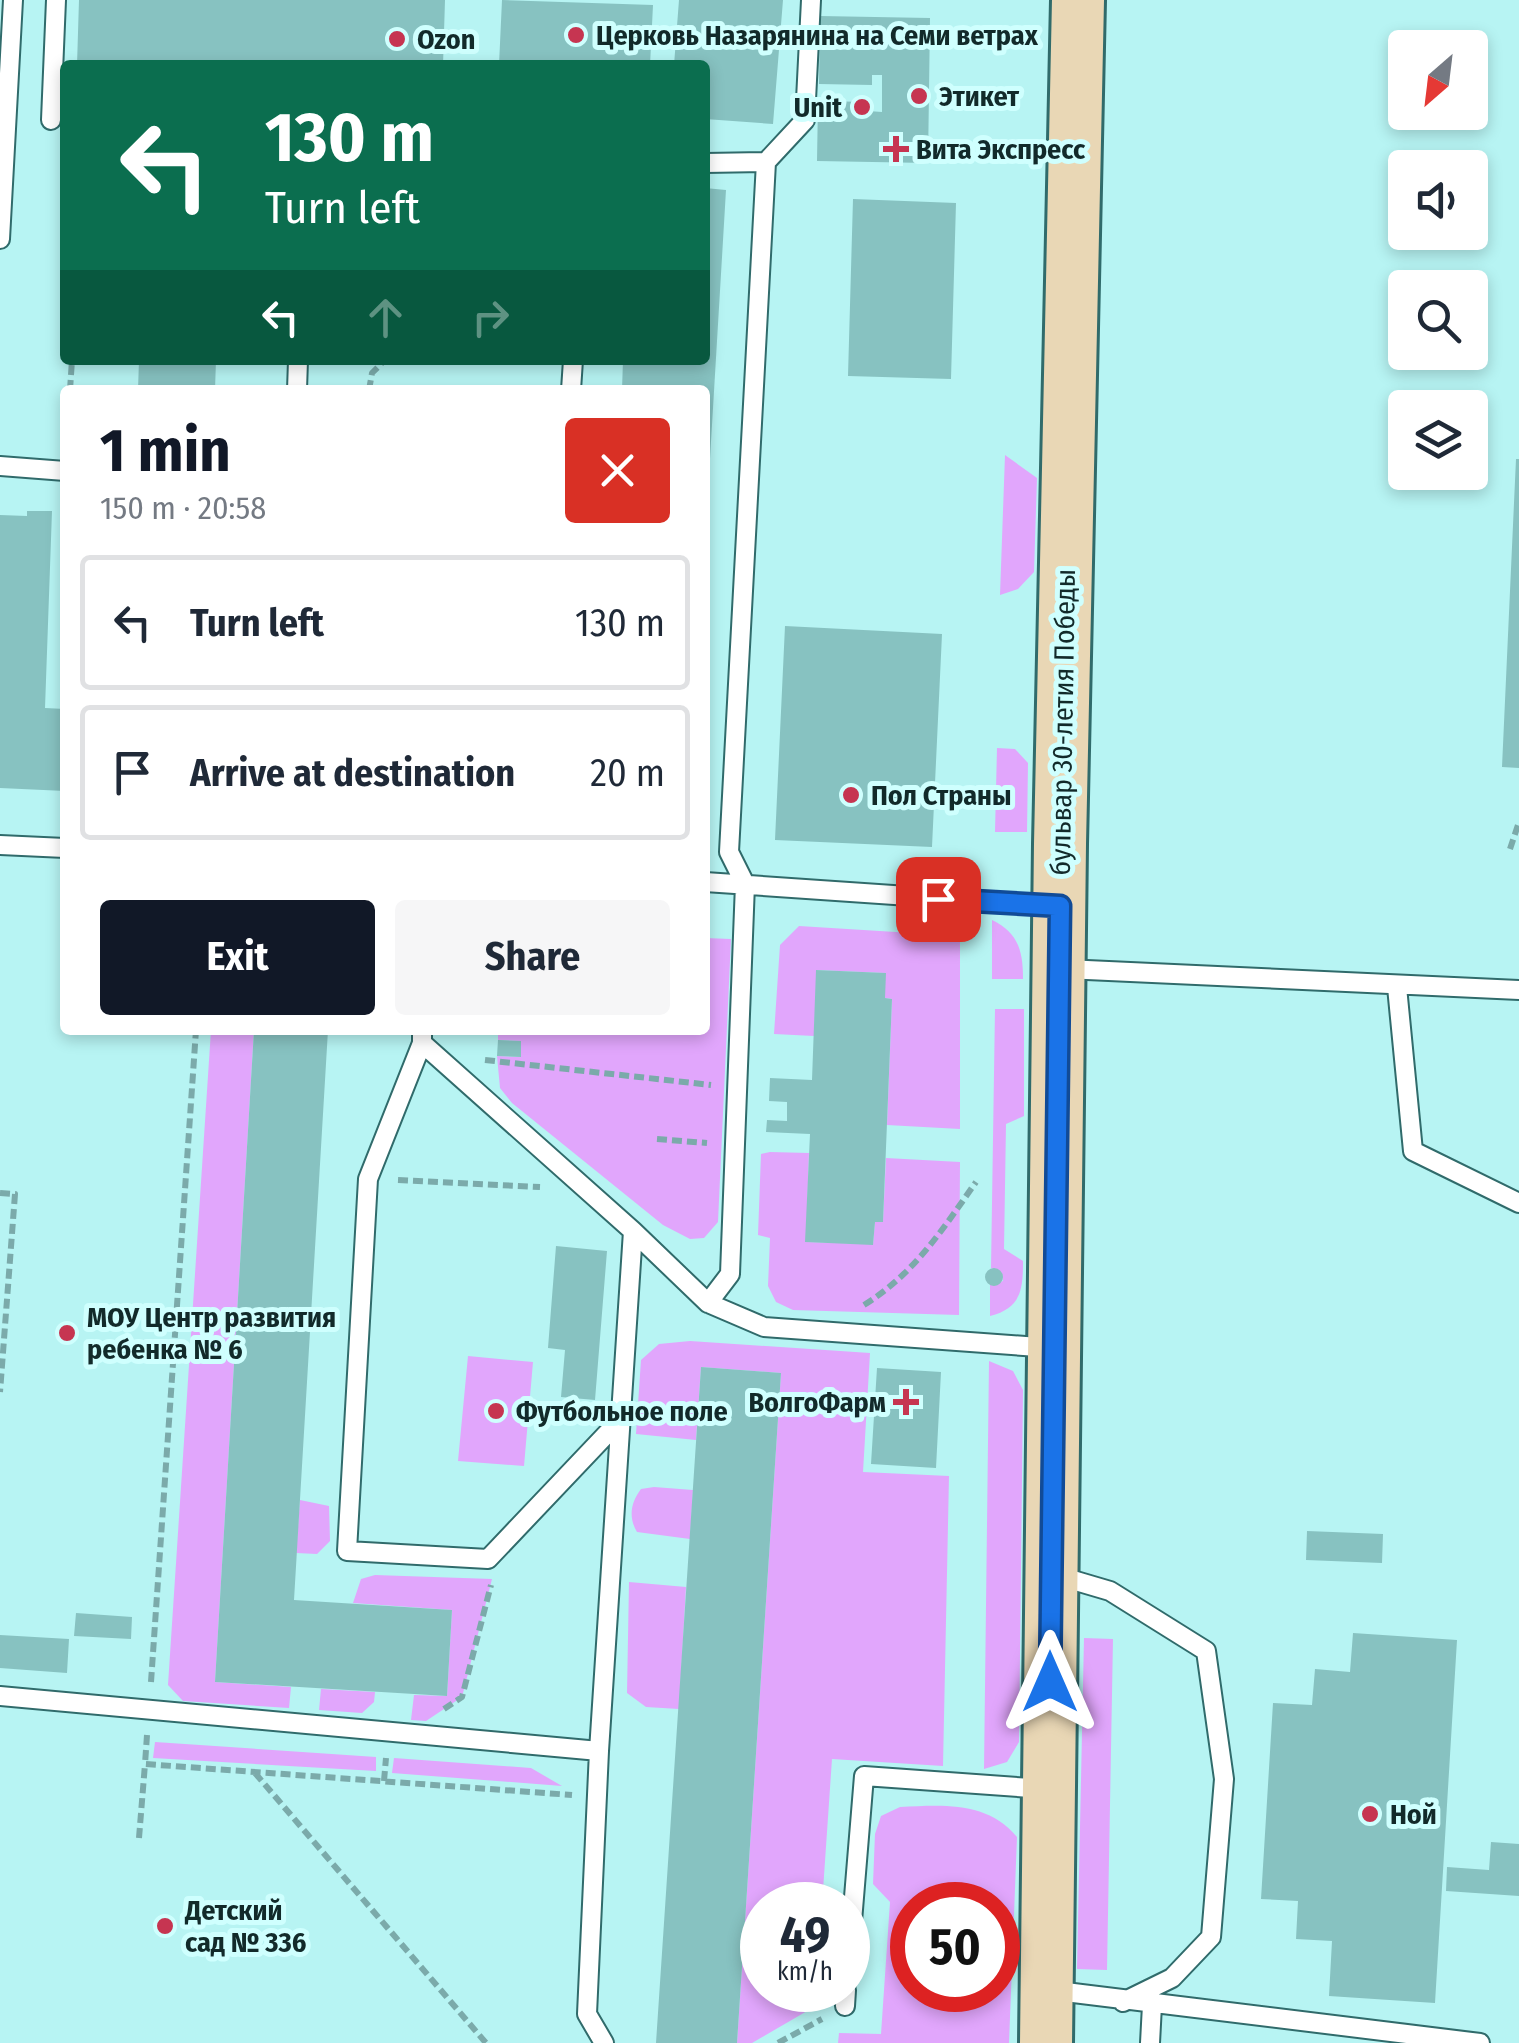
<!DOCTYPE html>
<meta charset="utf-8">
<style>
body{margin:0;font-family:"Fira Sans Condensed",sans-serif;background:#f6f6f7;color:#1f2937;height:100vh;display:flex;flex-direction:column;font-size:38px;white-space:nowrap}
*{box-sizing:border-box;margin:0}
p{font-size:32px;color:#747a83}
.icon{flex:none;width:55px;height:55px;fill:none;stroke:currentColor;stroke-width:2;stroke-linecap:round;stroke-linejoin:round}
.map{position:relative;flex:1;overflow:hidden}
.side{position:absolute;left:60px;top:385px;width:650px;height:650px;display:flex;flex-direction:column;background:#fff;border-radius:10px;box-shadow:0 5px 15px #0003}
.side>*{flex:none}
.guide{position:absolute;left:60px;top:60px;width:650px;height:305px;border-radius:10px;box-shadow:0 5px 15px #0003;background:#0b6e4f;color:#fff;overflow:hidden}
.needle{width:65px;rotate:208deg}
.buttons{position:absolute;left:1388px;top:30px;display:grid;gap:20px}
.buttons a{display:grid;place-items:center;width:100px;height:100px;border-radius:10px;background:#fff;box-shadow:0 5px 15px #0003;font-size:50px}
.speed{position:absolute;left:740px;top:1882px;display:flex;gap:20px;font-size:50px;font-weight:700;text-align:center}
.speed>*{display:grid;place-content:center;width:130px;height:130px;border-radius:50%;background:#fff;box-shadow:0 5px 15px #0003;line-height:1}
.speed small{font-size:25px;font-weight:400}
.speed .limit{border:15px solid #d22;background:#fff;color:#111}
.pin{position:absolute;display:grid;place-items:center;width:85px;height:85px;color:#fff;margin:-42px;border-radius:20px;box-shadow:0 5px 15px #0006}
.me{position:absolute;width:110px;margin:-55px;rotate:0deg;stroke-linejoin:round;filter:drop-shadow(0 0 8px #0008)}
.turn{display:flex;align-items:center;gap:35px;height:210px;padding:0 40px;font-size:45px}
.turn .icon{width:130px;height:130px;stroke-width:2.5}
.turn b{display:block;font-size:70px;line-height:85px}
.lanes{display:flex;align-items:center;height:95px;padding:0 40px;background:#0003;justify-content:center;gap:50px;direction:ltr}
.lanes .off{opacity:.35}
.round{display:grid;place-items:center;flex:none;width:105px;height:105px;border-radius:10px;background:#f6f6f7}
.head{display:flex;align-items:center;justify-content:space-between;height:170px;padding:0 40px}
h1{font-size:60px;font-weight:700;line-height:75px;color:#111827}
.cta{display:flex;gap:20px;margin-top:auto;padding:20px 40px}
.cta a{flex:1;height:115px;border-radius:10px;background:#111827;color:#fff;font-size:40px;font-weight:700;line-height:115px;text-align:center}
.cta a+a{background:#f6f6f7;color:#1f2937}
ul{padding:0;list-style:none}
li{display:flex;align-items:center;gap:30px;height:135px;margin:0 20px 15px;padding:0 20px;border:5px solid #e0e1e3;border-radius:10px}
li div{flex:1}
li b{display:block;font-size:38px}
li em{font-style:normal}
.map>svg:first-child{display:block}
.green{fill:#e1a6fc;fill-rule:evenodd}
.building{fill:#87c2c1}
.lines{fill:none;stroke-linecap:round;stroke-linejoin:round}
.lane-casing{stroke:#306b6b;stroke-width:22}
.secondary-casing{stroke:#306b6b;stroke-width:58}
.path{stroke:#7baaaa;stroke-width:6;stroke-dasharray:10 5;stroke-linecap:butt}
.lane{stroke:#fff;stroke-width:18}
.secondary{stroke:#e9d7b5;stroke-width:52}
.route-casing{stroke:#114b97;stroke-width:25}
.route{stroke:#1a73e8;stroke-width:18}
.poi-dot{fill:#c63551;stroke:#cffffe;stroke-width:4}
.labels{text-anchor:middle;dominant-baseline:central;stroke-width:10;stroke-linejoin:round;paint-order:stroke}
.poi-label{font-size:28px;font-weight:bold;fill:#122a2a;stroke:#cffffe;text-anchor:start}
.street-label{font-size:28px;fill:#122a2a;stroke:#cffffe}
</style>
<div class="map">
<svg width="1519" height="2043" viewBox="0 0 1519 2043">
<rect width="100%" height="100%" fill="#b7f4f3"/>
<!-- green -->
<path class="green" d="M1005,455L1037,478L1034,572L1018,589L1000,595Z
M997,748L1015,749L1028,763L1027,832H995Z
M992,920C1019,933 1023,952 1023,979H992Z
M799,926L960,936V1129L887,1125L892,999L885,998V973L817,970L814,1036L774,1034L780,945Z
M705,938L731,939L718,1222L704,1238L690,1239L663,1225L512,1103L500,1088L497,1056L520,1057L521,1041L498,1040V1030H705Z
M995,1009H1024V1116L1006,1124L1004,1249L1023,1261C1023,1290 1021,1308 990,1316V1285L1003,1281L1002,1274L991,1268Z
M211,1030H254L215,1682L291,1687L289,1708L183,1701L168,1685Z
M770,1152L809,1153L806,1242L873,1244L875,1222L883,1221L886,1158L960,1162L959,1315L793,1310L776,1302L768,1286L770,1238L758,1235L761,1154Z
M690,1341L870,1353L863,1472L949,1476L943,1766L832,1759L822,1905H762V1990H815L814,2007L752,2043H737L781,1373L701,1367L696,1440L636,1434L641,1360L659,1344Z
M468,1356L533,1362L524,1466L458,1461Z
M989,1361L1013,1371L1023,1390L1019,1742L1007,1762L984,1769Z
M654,1487L693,1490L690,1539L637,1532C628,1517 631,1502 641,1489Z
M300,1500L329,1506L330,1541L317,1554L296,1553Z
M375,1575L492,1579L462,1697L426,1721L411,1720L414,1695L447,1696L452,1610L353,1603L361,1579Z
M629,1582L686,1587L679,1709L646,1707L627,1693Z
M1084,1638L1113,1639L1107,1970L1077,1969Z
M321,1689L375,1692L374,1702L362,1713L319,1710Z
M155,1742L376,1757V1771L153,1758Z
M394,1758L531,1768L562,1786L392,1773Z
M900,1807C944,1805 987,1801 1017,1837L1009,2043H838L839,2033L881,2034L890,1902L873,1884L875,1834L881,1816ZM912,1905H998V1990H912Z"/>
<!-- building -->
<path class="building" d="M79,0H445L443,65H77Z
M502,0L653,5L650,65H499Z
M679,0H783L773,124L705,119V65H674Z
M820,16L930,18L928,163L817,161L818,101L868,102V111L882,112V75H872V85L819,84Z
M705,188L726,190L708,492L705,390H622L623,360H705Z
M853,199L956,203L951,379L848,376Z
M139,360H216L215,390H138Z
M1516,459H1519V768L1502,767Z
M27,511H52L45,708L65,709V791L0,788V515L27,516Z
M785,626L942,634L932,847L775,840Z
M816,970L886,973L885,998L892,999L883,1222H875L873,1245L805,1242L810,1134L766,1132L767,1120L787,1121V1102L769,1101L770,1078L812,1080Z
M254,1030H328L294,1600L452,1610L447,1696L215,1682Z
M498,1040L521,1041V1057L497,1056Z
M556,1246L607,1251L595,1400L561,1397L565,1350L548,1348Z
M985 1277a9 9 0 1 1 18 0a9 9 0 1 1-18 0Z
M701,1367L781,1373L737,2043H656Z
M877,1368L941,1372L936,1468L871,1464Z
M1307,1531L1383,1534L1382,1563L1306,1560Z
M76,1613L132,1617L131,1639L74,1636Z
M1353,1633L1457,1640L1435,2003L1329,1996L1332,1941L1296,1939L1298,1901L1261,1899L1273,1703L1312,1705L1315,1669L1350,1672Z
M0,1635L69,1639L67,1673L0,1668Z
M1491,1842L1519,1844V1896L1446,1891L1447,1867L1489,1870Z"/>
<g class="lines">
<!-- lane casing -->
<g class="lane-casing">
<path id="lane" d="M51,120L56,0
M766,162L805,120L811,0
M705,163L766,162L729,852L745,884L730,1274L708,1303
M0,239L13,0
M297,390L298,360
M571,390L573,360
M0,466L65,471
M0,845L65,848
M705,882L1054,906
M1065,969L1519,990
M1397,987L1413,1151L1519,1203
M422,1030V1043L633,1231
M422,1043L368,1179L347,1551L488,1559L619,1421
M1059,1576L1110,1591L1206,1651L1224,1779L1211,1937L1172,1978L1123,2002
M0,1696L599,1751L633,1231L708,1303L764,1327L1052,1348
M599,1751L587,2014L604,2043
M848,1970L864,1776L1045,1789
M1049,1990L1480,2043
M845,2006L846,1990
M1150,2043L1152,2005"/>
</g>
<!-- secondary casing -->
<g class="secondary-casing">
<path id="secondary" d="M1046,2043L1060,844L1078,0"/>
</g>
<!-- path -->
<path class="path" d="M70,390L72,360
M369,390L372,373L385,360
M1510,849L1519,822
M485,1060L711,1085
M657,1139L707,1143
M398,1180L540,1187
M0,1193L15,1194L0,1392
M864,1305C914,1274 943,1229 976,1182
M151,1682L196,1030
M444,1709L462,1697L491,1585
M147,1735L145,1764L572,1795
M255,1773L486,2043
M384,1781L386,1758
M139,1838L145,1764
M778,2043L822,2019"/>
<!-- lane -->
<use href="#lane" class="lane"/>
<!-- secondary -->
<use href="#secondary" class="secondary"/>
</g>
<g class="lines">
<!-- route casing -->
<g class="route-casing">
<path id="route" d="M938,899L1060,906L1050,1682"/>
</g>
<!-- route -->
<use href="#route" class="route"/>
</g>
<!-- markers -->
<g class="poi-dot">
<circle cx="576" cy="35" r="10"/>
<circle cx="397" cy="39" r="10"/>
<circle cx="919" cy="96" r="10"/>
<circle cx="862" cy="107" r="10"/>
<path d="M891 134h10v10h10v10h-10v10h-10v-10h-10v-10h10z"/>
<circle cx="851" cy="795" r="10"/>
<circle cx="67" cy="1333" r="10"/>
<path d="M901 1387h10v10h10v10h-10v10h-10v-10h-10v-10h10z"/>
<circle cx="496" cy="1411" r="10"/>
<circle cx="1370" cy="1814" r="10"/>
<circle cx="165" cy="1926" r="10"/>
</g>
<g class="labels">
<!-- poi labels -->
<g class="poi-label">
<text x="596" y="35">Церковь Назарянина на Семи ветрах</text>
<text x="417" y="39">Ozon</text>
<text x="939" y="96">Этикет</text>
<text x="842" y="107" text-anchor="end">Unit</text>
<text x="916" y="149">Вита Экспресс</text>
<text x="871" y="795">Пол Страны</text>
<text x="87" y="1317">МОУ Центр развития<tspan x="87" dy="32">ребенка № 6</tspan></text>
<text x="886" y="1402" text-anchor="end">ВолгоФарм</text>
<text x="516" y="1411">Футбольное поле</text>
<text x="1390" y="1814">Ной</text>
<text x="185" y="1910">Детский<tspan x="185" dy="32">сад № 336</tspan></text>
</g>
<!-- street labels -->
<g class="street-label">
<text transform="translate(1063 722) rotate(-89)">бульвар 30-летия Победы</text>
</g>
</g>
</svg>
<div class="buttons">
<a><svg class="needle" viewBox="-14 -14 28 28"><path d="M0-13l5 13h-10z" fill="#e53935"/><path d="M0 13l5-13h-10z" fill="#747a83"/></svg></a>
<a><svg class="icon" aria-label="sound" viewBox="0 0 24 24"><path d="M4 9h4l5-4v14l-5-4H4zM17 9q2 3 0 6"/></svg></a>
<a><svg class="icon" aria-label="search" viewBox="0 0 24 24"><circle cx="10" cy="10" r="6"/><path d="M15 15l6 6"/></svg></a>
<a><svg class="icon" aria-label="layers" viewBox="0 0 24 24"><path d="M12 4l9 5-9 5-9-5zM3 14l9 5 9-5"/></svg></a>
</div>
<div class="speed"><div>49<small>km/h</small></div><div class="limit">50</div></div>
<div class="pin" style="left:938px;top:899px;background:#d93025"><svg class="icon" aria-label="arrive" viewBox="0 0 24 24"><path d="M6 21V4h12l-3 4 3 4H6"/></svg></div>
<svg class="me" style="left:1050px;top:1682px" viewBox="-20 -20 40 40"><path d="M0-17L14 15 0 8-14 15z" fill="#1a73e8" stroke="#fff" stroke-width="4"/></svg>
<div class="guide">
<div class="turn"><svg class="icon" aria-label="left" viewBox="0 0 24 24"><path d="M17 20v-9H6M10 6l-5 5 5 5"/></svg><div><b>130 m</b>Turn left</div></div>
<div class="lanes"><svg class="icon" aria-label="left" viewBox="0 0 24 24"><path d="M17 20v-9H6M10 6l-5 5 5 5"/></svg><svg class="icon off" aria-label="ahead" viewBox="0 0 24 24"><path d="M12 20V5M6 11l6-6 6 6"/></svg><svg class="icon off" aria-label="right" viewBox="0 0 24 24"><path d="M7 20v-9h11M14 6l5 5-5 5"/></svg></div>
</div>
<section class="side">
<div class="head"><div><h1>1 min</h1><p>150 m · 20:58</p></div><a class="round" style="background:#d93025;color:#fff"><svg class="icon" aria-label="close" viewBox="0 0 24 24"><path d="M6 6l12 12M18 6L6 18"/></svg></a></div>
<ul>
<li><svg class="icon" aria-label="left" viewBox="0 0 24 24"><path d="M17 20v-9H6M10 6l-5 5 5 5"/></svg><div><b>Turn left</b></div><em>130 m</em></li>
<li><svg class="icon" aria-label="arrive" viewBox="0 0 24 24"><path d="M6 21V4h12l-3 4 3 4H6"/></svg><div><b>Arrive at destination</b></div><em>20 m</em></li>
</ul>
<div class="cta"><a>Exit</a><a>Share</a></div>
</section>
</div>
